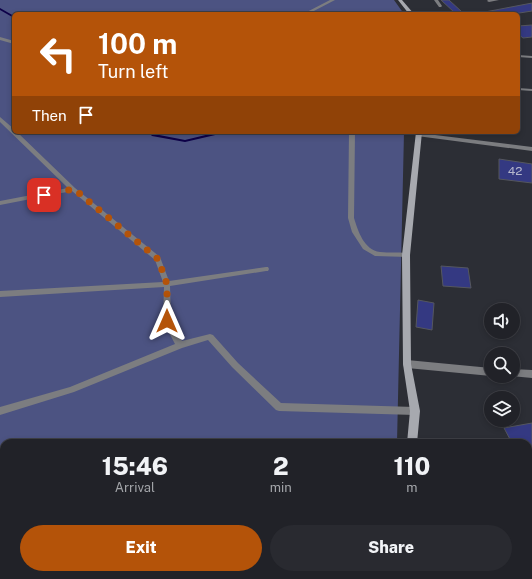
<!DOCTYPE html>
<style>
body{margin:0;font-family:"Public Sans",sans-serif;background:#292a30;color:#f1f3f6;height:100vh;display:flex;flex-direction:column;font-size:15px;white-space:nowrap}
*{box-sizing:border-box;margin:0}
p{font-size:13px;color:#a2a4a8}
.icon{flex:none;width:22px;height:22px;fill:none;stroke:currentColor;stroke-width:2;stroke-linecap:round;stroke-linejoin:round}
.map{position:relative;flex:1;overflow:hidden}
.details{position:absolute;left:0px;top:439px;width:532px;height:140px;display:flex;flex-direction:column;background:#212228;border-radius:12px 12px 0 0;box-shadow:0 2px 6px #0003,0 0 0 1px #3e3f45}
.details>*{flex:none}
.guide{position:absolute;left:12px;top:12px;width:508px;height:122px;border-radius:6px;box-shadow:0 2px 6px #0003,0 0 0 1px #3e3f45;background:#b45309;color:#fff;overflow:hidden}
.fabs{position:absolute;left:484px;top:303px;display:grid;gap:8px}
.fabs a{display:grid;place-items:center;width:36px;height:36px;border-radius:50%;background:#212228;box-shadow:0 2px 6px #0003,0 0 0 1px #3e3f45;font-size:20px}
.pin{position:absolute;display:grid;place-items:center;width:34px;height:34px;color:#fff;margin:-17px;border-radius:8px;box-shadow:0 2px 6px #0006}
.me{position:absolute;width:44px;margin:-22px;rotate:0deg;stroke-linejoin:round;filter:drop-shadow(0 0 3px #0008)}
.turn{display:flex;align-items:center;gap:14px;height:84px;padding:0 20px;font-size:18px}
.turn .icon{width:52px;height:52px;stroke-width:2.5}
.turn b{display:block;font-size:28px;line-height:34px}
.then{display:flex;align-items:center;height:38px;padding:0 20px;background:#0003;gap:8px;font-size:15px}
.eta{display:flex;justify-content:space-evenly;align-items:center;height:68px;text-align:center}
.eta b{font-size:24px;font-weight:800;line-height:28px}
.primary-button{display:flex;gap:8px;margin-top:auto;padding:8px 20px}
.primary-button a{flex:1;height:46px;border-radius:24px;background:#b45309;color:#fff;font-size:16px;font-weight:800;line-height:46px;text-align:center}
.primary-button a+a{background:#292a30;color:#f1f3f6}
.map>svg:first-child{display:block}
.green{fill:#4c5382}
.lines{fill:none;stroke-linecap:round;stroke-linejoin:round}
.stream{fill:#0d0048;fill-rule:evenodd}
.building{fill:#343982;stroke:#55575f}
.lane{fill:#7c7d80;fill-rule:evenodd}
.street{fill:#7c7d80;fill-rule:evenodd}
.secondary{fill:#a7a9af;fill-rule:evenodd}
.route{stroke:#b45309;stroke-width:7;stroke-dasharray:0 12.6}
.labels{text-anchor:middle;dominant-baseline:central;stroke-width:4;stroke-linejoin:round;paint-order:stroke}
.number-label{font-size:12px;fill:#b4b6cc}
</style>
<div class="map">
<svg width="532" height="579" viewBox="0 0 532 579">
<rect width="100%" height="100%" fill="#2c2e35"/>
<!-- green -->
<path class="green" d="M0,0H394L404,14H14V132H404L397,443H4V575H394V579H0Z"/>
<g class="lines">
<!-- stream -->
<path class="stream" d="M0,8L14,16V18L0,10Z
M148,132H152L154,134L185,140L218,132H225L224,133L185,142L152,136Z"/>
</g>
<!-- building -->
<path class="building" d="M441,0H449L462,12L455,13Z
M532,3V11L513,14H488L485,12Z
M532,25V37L523,38L518,34V26Z
M499,159L532,164V183L499,179Z
M441,266L468,268L471,288L443,286Z
M418,300L434,303L432,330L416,327Z
M532,423V475L528,476V443H512L504,428Z"/>
<g class="lines">
<!-- lane -->
<path class="lane" d="M330,0H335L308,14H303Z
M434,0H438L442,6L441,7H439Z
M488,0H499L489,2L487,1Z
M0,37L14,41V44L0,40Z
M518,55L532,56V58L518,57Z
M518,88L532,89V91L518,90Z
M0,117L14,129V132H17L75,188L160,257L169,281L266,267H268L269,269L268,271H266L170,286L171,321L182,341L210,334L213,335L238,363L281,403L415,407L418,408L419,411L418,414L415,415L279,411L276,410L232,367L208,340L182,348L74,392L0,415V407L70,387L175,344L163,321L164,287L0,297V291L163,282L155,260L72,191L0,205V201L68,188L0,122Z
M349,132H355L354,218C358,231 364,250 380,252C389,253 398,252 406,253L409,255L408,257L375,256L363,249L352,232L348,218Z
M419,133L532,147V151L417,136V134Z
M14,575H37L34,579H13Z
M259,575H281L278,579H258Z"/>
<!-- street -->
<path class="street" d="M407,360L491,368V376L407,368L404,367L403,364L404,361Z
M513,369L532,370V378L511,376H513Z"/>
<!-- secondary -->
<path class="secondary" d="M398,0H402L414,14H409Z
M416,132H422L410,255L411,364L420,411L417,443H407L410,411L403,364L402,255Z
M406,575H418L419,579H407Z"/>
</g>
<g class="lines">
<!-- route -->
<path class="route" d="M44,195L74,189L158,259L167,284V321"/>
</g>
<g class="labels">
<!-- number labels -->
<g class="number-label">
<text x="515" y="171">42</text>
</g>
</g>
</svg>
<div class="fabs">
<a><svg class="icon" aria-label="sound" viewBox="0 0 24 24"><path d="M4 9h4l5-4v14l-5-4H4zM17 9q2 3 0 6"/></svg></a>
<a><svg class="icon" aria-label="search" viewBox="0 0 24 24"><circle cx="10" cy="10" r="6"/><path d="M15 15l6 6"/></svg></a>
<a><svg class="icon" aria-label="layers" viewBox="0 0 24 24"><path d="M12 4l9 5-9 5-9-5zM3 14l9 5 9-5"/></svg></a>
</div>
<div class="pin" style="left:44px;top:195px;background:#d93025"><svg class="icon" aria-label="arrive" viewBox="0 0 24 24"><path d="M6 21V4h12l-3 4 3 4H6"/></svg></div>
<svg class="me" style="left:167px;top:321px" viewBox="-20 -20 40 40"><path d="M0-17L14 15 0 8-14 15z" fill="#b45309" stroke="#fff" stroke-width="4"/></svg>
<div class="guide">
<div class="turn"><svg class="icon" aria-label="left" viewBox="0 0 24 24"><path d="M17 20v-9H6M10 6l-5 5 5 5"/></svg><div><b>100 m</b>Turn left</div></div>
<div class="then">Then<svg class="icon" aria-label="arrive" viewBox="0 0 24 24"><path d="M6 21V4h12l-3 4 3 4H6"/></svg></div>
</div>
<section class="details">
<div class="eta">
<div><b>15:46</b><p>Arrival</p></div>
<div><b>2</b><p>min</p></div>
<div><b>110</b><p>m</p></div>
</div>
<div class="primary-button"><a>Exit</a><a>Share</a></div>
</section>
</div>
